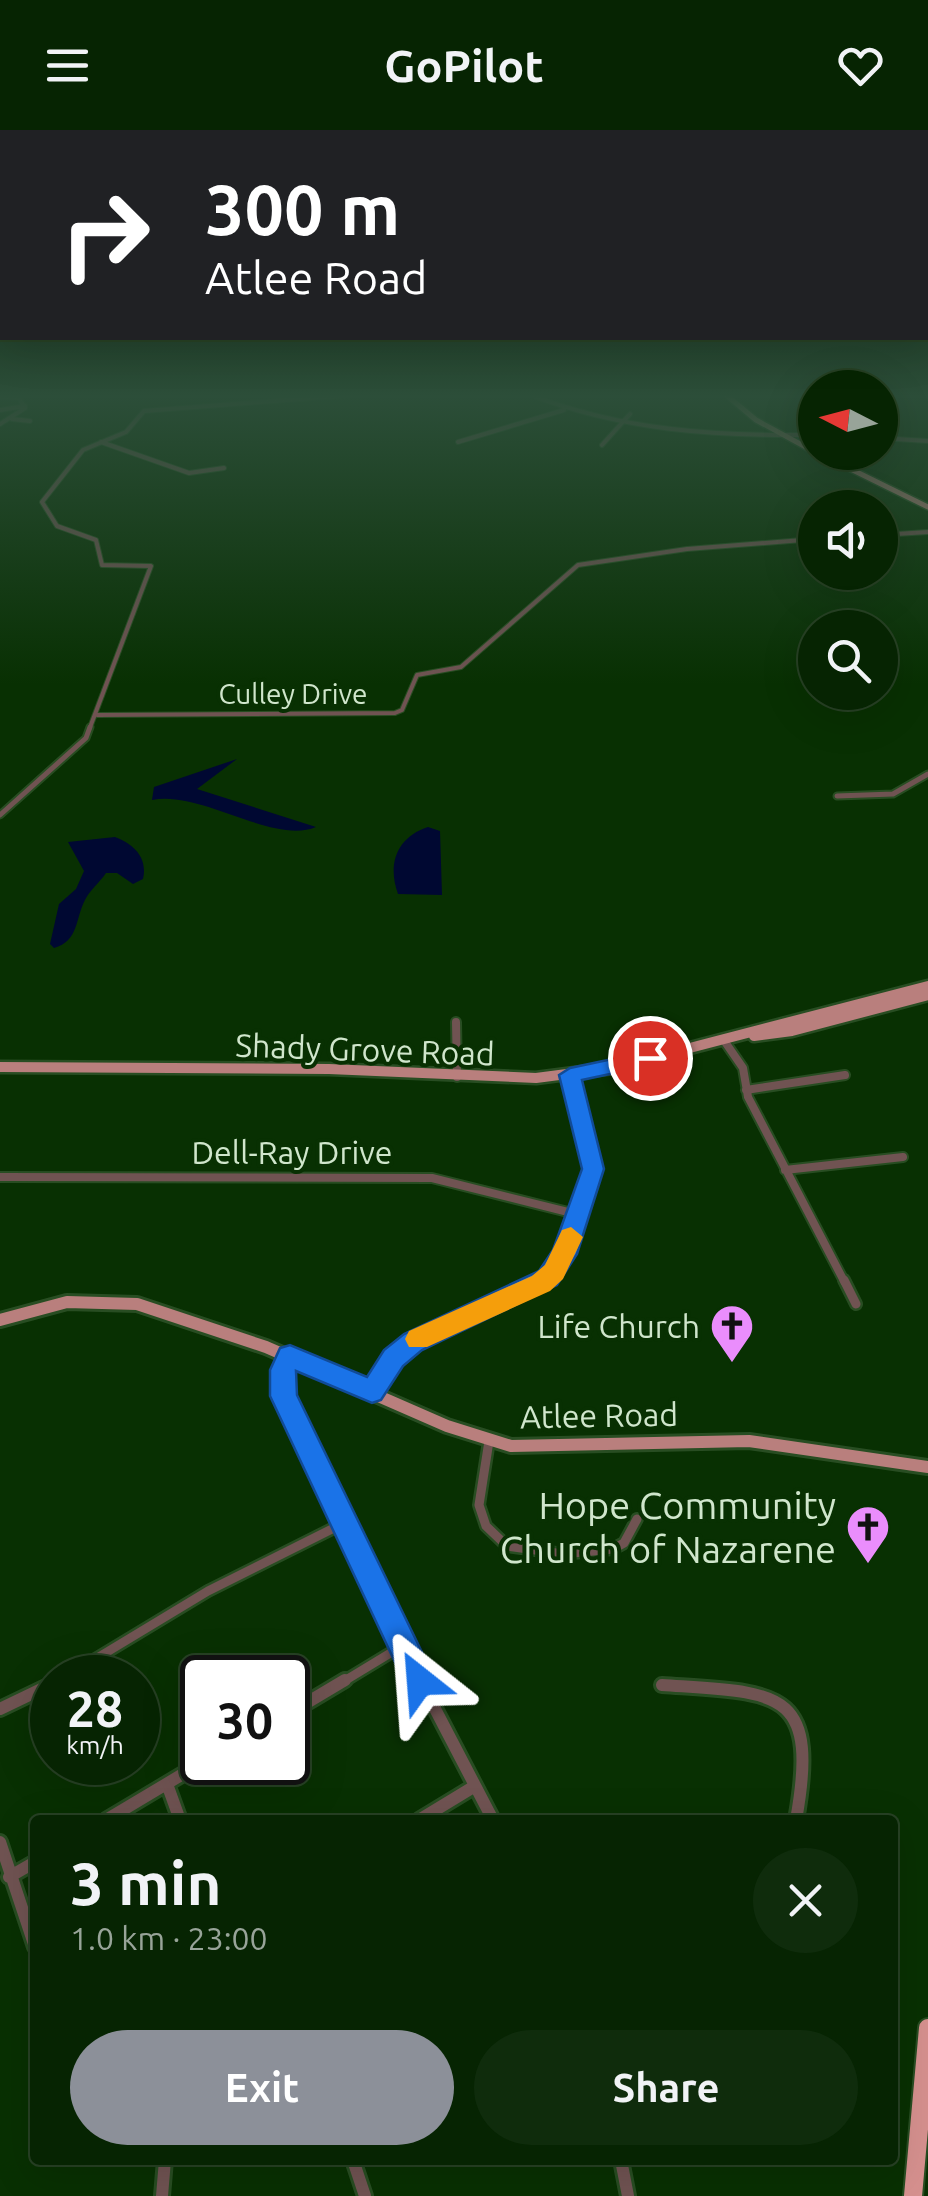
<!DOCTYPE html>
<meta charset="utf-8">
<style>
body{margin:0;font-family:Ubuntu,sans-serif;background:#0f2c0c;color:#f1f3f6;height:100vh;display:flex;flex-direction:column;font-size:38px;white-space:nowrap}
*{box-sizing:border-box;margin:0}
p{font-size:32px;color:#98a499}
.icon{flex:none;width:55px;height:55px;fill:none;stroke:currentColor;stroke-width:2;stroke-linecap:round;stroke-linejoin:round}
.map{position:relative;flex:1;overflow:hidden}
.drawer{position:absolute;left:30px;top:1685px;width:868px;height:350px;display:flex;flex-direction:column;background:#062402;border-radius:10px;box-shadow:0 10px 40px #0002,0 0 0 2px #274124}
.drawer>*{flex:none}
.banner{position:absolute;left:0px;top:0px;width:930px;height:210px;box-shadow:0 10px 40px #0002,0 0 0 2px #274124;background:#202124;color:#fff;overflow:hidden}
.needle{width:65px;rotate:276deg}
.controls{position:absolute;left:798px;top:240px;display:grid;gap:20px}
.controls a{display:grid;place-items:center;width:100px;height:100px;border-radius:50%;background:#062402;box-shadow:0 10px 40px #0002,0 0 0 2px #274124;font-size:50px}
.speed{position:absolute;left:30px;top:1525px;display:flex;gap:20px;font-size:50px;font-weight:700;text-align:center}
.speed>*{display:grid;place-content:center;width:130px;height:130px;border-radius:50%;background:#062402;box-shadow:0 10px 40px #0002,0 0 0 2px #274124;line-height:1}
.speed small{font-size:25px;font-weight:400}
.speed .limit{border:5px solid #111;border-radius:15px;background:#fff;color:#111}
.pin{position:absolute;display:grid;place-items:center;width:85px;height:85px;color:#fff;margin:-42px;border:5px solid #fff;border-radius:50%;box-shadow:0 2px 10px #0007}
.me{position:absolute;width:110px;margin:-55px;rotate:332deg;stroke-linejoin:round;filter:drop-shadow(0 0 8px #0008)}
.turn{display:flex;align-items:center;gap:35px;height:210px;padding:0 40px;font-size:45px}
.turn .icon{width:130px;height:130px;stroke-width:2.5}
.turn b{display:block;font-size:70px;line-height:85px}
.round{display:grid;place-items:center;flex:none;width:105px;height:105px;border-radius:52px;background:#0f2c0c}
.summary{display:flex;align-items:center;justify-content:space-between;height:170px;padding:0 40px}
h1{font-size:60px;font-weight:700;line-height:75px}
.button{display:flex;gap:20px;margin-top:auto;padding:20px 40px}
.button a{flex:1;height:115px;border-radius:60px;background:#8c9099;color:#fff;font-size:40px;font-weight:700;line-height:115px;text-align:center}
.button a+a{background:#0f2c0c;color:#f1f3f6}
header{display:flex;justify-content:space-between;align-items:center;height:130px;padding:0 40px;background:#062402;font-size:45px;font-weight:700}
.map>svg:first-child{display:block}
.water{fill:#000832}
.lines{fill:none;stroke-linecap:round;stroke-linejoin:round}
.minor-far4-casing{stroke:#284d22;stroke-width:6}
.minor-far3-casing{stroke:#284d22;stroke-width:9}
.minor-far2-casing{stroke:#284d22;stroke-width:12}
.minor-far1-casing{stroke:#284d22;stroke-width:14}
.minor-casing{stroke:#284d22;stroke-width:18}
.major-far2-casing{stroke:#284d22;stroke-width:8}
.major-far1-casing{stroke:#284d22;stroke-width:15}
.major-casing{stroke:#284d22;stroke-width:18}
.highway-casing{stroke:#284d22;stroke-width:22}
.minor-far4{stroke:#705352;stroke-width:4}
.minor-far3{stroke:#705352;stroke-width:5}
.minor-far2{stroke:#705352;stroke-width:8}
.minor-far1{stroke:#705352;stroke-width:9}
.minor{stroke:#705352;stroke-width:12}
.major-far2{stroke:#b97f7d;stroke-width:5}
.major-far1{stroke:#b97f7d;stroke-width:10}
.major{stroke:#b97f7d;stroke-width:12}
.highway{stroke:#d5908e;stroke-width:18}
.route{fill:#1a73e8;stroke:#114b97;stroke-width:2.5}
.slow{fill:#f59e0b}
.labels{text-anchor:middle;dominant-baseline:central;stroke-width:8;stroke-linejoin:round;paint-order:stroke}
.far-street-label{font-size:28px;fill:#d0e6cc;stroke:#083002}
.street-label{font-size:32px;fill:#d0e6cc;stroke:#083002}
.poi-label{font-size:32px;fill:#d0e6cc;stroke:#083002;text-anchor:end}
.near-poi-label{font-size:38px;fill:#d0e6cc;stroke:#083002;text-anchor:end}
</style>
<header><svg class="icon" aria-label="menu" viewBox="0 0 24 24"><path d="M4 6h16M4 12h16M4 18h16"/></svg>GoPilot<svg class="icon" aria-label="heart" viewBox="0 0 24 24"><path d="M12 20l-8-8c-3-5 5-10 8-4 3-6 11-1 8 4z"/></svg></header>
<div class="map">
<svg width="928" height="2066" viewBox="0 0 928 2066">
<rect width="100%" height="100%" fill="#083002"/>
<!-- water -->
<path class="water" d="M237,629L197,659L316,697C273,715 201,660 152,670L154,657Z
M428,697L440,701L442,765L398,764C387,734 397,707 428,697Z
M115,707C134,714 148,728 143,749L133,754L117,743H106C100,752 89,761 85,770C75,789 79,811 54,818L50,814L59,774L76,759L84,741L68,712Z"/>
<g class="lines">
<!-- minor-far4 casing -->
<g class="minor-far4-casing">
<path id="minor-far4" d="M528,264C624,301 714,306 815,305
M0,267L19,268L25,278L0,294
M0,280L25,276
M12,289L30,291
M880,308L928,311
M101,312L189,343L224,338
M458,312L564,280
M602,315L630,284
M880,405L928,402
M97,585L395,583L402,580L417,545L461,537L578,435L687,419L815,409
M89,600L151,436L102,435L96,410L57,396L42,372L83,320L126,302L144,281L364,264"/>
</g>
<!-- minor-far3 casing -->
<g class="minor-far3-casing">
<path id="minor-far3" d="M837,666L893,664L928,644
M0,685L86,608L90,597"/>
</g>
<!-- minor-far2 casing -->
<g class="minor-far2-casing">
<path id="minor-far2" d="M456,892L457,947
M723,909L743,938L748,967L845,1153
M746,960L845,945
M785,1040L903,1027
M0,1047L432,1048L580,1085
M542,1153L561,1132L593,1039L570,945"/>
</g>
<!-- minor-far1 casing -->
<g class="minor-far1-casing">
<path id="minor-far1" d="M844,1150L856,1174
M289,1226L281,1249L283,1266L421,1553
M372,1261L393,1228L413,1212L545,1150
M489,1311L479,1375L486,1396L507,1416L563,1424L613,1419L624,1413L637,1389
M64,1548L208,1461L342,1394
M341,1553L402,1516"/>
</g>
<!-- minor casing -->
<g class="minor-casing">
<path id="minor" d="M420,1550L493,1690
M662,1555C778,1563 820,1557 796,1690
M0,1579L52,1554
M288,1584L345,1550
M167,1654L180,1690
M106,1690L203,1632
M419,1690L475,1656
M0,1712L35,1817
M9,1747L35,1732
M353,2030L365,2066
M621,2030L628,2066
M162,2066L165,2030"/>
</g>
<!-- major-far2 casing -->
<g class="major-far2-casing">
<path id="major-far2" d="M725,264L756,290L815,322
M816,322L928,377"/>
</g>
<!-- major-far1 casing -->
<g class="major-far1-casing">
<path id="major-far1" d="M754,906L792,901L928,865
M0,937L329,939L536,948L613,938L928,856"/>
</g>
<!-- major casing -->
<g class="major-casing">
<path id="major" d="M0,1190L67,1172L137,1174L266,1217L447,1296L511,1316L749,1311L928,1337"/>
</g>
<!-- highway casing -->
<g class="highway-casing">
<path id="highway" d="M913,2066L928,1898"/>
</g>
<!-- minor-far4 -->
<use href="#minor-far4" class="minor-far4"/>
<!-- minor-far3 -->
<use href="#minor-far3" class="minor-far3"/>
<!-- minor-far2 -->
<use href="#minor-far2" class="minor-far2"/>
<!-- minor-far1 -->
<use href="#minor-far1" class="minor-far1"/>
<!-- minor -->
<use href="#minor" class="minor"/>
<!-- major-far2 -->
<use href="#major-far2" class="major-far2"/>
<!-- major-far1 -->
<use href="#major-far1" class="major-far1"/>
<!-- major -->
<use href="#major" class="major"/>
<!-- highway -->
<use href="#highway" class="highway"/>
</g>
<!-- sky -->
<linearGradient id="sky" x2="0" y2="1"><stop stop-color="#041a01"/><stop offset="0.48" stop-color="#2c4e39"/><stop offset="1" stop-color="#2c4e39" stop-opacity="0"/></linearGradient>
<rect width="928" height="554" fill="url(#sky)"/>
<!-- route -->
<path class="route" d="M650,921L660,928L657,934L582,950L604,1039L577,1124L557,1155L422,1220L403,1236L381,1270L372,1273L296,1241L297,1265L436,1551L431,1562L420,1567L409,1562L270,1266V1240L280,1218L290,1215L367,1247L384,1220L404,1204L539,1141L553,1120L582,1039L559,945L570,938Z"/>
<!-- slow -->
<path class="slow" d="M571,1097L583,1107L563,1149L550,1161L427,1217H409L405,1209L409,1201L532,1146L545,1135L562,1100Z"/>
<!-- icons -->
<defs>
<g id="church-pin" transform="scale(2.25)"><path d="M0 17L-7.5 6A9.5 9.5 0 1 1 7.5 6Z" fill="#ea8dfc" stroke="#083002"/><path d="M-1.2-6h2.4v3.5h3.3v2.4h-3.3V6h-2.4V-.1h-3.3v-2.4h3.3Z" fill="#111"/></g>
</defs>
<g fill-rule="evenodd">
<use href="#church-pin" x="732" y="1196"/>
<use href="#church-pin" x="868" y="1397"/>
</g>
<g class="labels">
<!-- far-street labels -->
<g class="far-street-label">
<text x="293" y="563">Culley Drive</text>
</g>
<!-- street labels -->
<g class="street-label">
<text transform="translate(365 919) rotate(2)">Shady Grove Road</text>
<text x="292" y="1022">Dell-Ray Drive</text>
<text transform="translate(599 1285) rotate(-1)">Atlee Road</text>
</g>
<!-- poi labels -->
<g class="poi-label">
<text x="700" y="1196">Life Church</text>
</g>
<!-- near-poi labels -->
<g class="near-poi-label">
<text x="836" y="1375">Hope Community<tspan x="836" dy="44">Church of Nazarene</tspan></text>
</g>
</g>
</svg>
<div class="controls">
<a><svg class="needle" viewBox="-14 -14 28 28"><path d="M0-13l5 13h-10z" fill="#e53935"/><path d="M0 13l5-13h-10z" fill="#98a499"/></svg></a>
<a><svg class="icon" aria-label="sound" viewBox="0 0 24 24"><path d="M4 9h4l5-4v14l-5-4H4zM17 9q2 3 0 6"/></svg></a>
<a><svg class="icon" aria-label="search" viewBox="0 0 24 24"><circle cx="10" cy="10" r="6"/><path d="M15 15l6 6"/></svg></a>
</div>
<div class="speed"><div>28<small>km/h</small></div><div class="limit">30</div></div>
<div class="pin" style="left:650px;top:928px;background:#d93025"><svg class="icon" aria-label="arrive" viewBox="0 0 24 24"><path d="M6 21V4h12l-3 4 3 4H6"/></svg></div>
<svg class="me" style="left:420px;top:1551px" viewBox="-20 -20 40 40"><path d="M0-17L14 15 0 8-14 15z" fill="#1a73e8" stroke="#fff" stroke-width="4"/></svg>
<div class="banner">
<div class="turn"><svg class="icon" aria-label="right" viewBox="0 0 24 24"><path d="M7 20v-9h11M14 6l5 5-5 5"/></svg><div><b>300 m</b>Atlee Road</div></div>
</div>
<section class="drawer">
<div class="summary"><div><h1>3 min</h1><p>1.0 km · 23:00</p></div><a class="round"><svg class="icon" aria-label="close" viewBox="0 0 24 24"><path d="M6 6l12 12M18 6L6 18"/></svg></a></div>
<div class="button"><a>Exit</a><a>Share</a></div>
</section>
</div>
